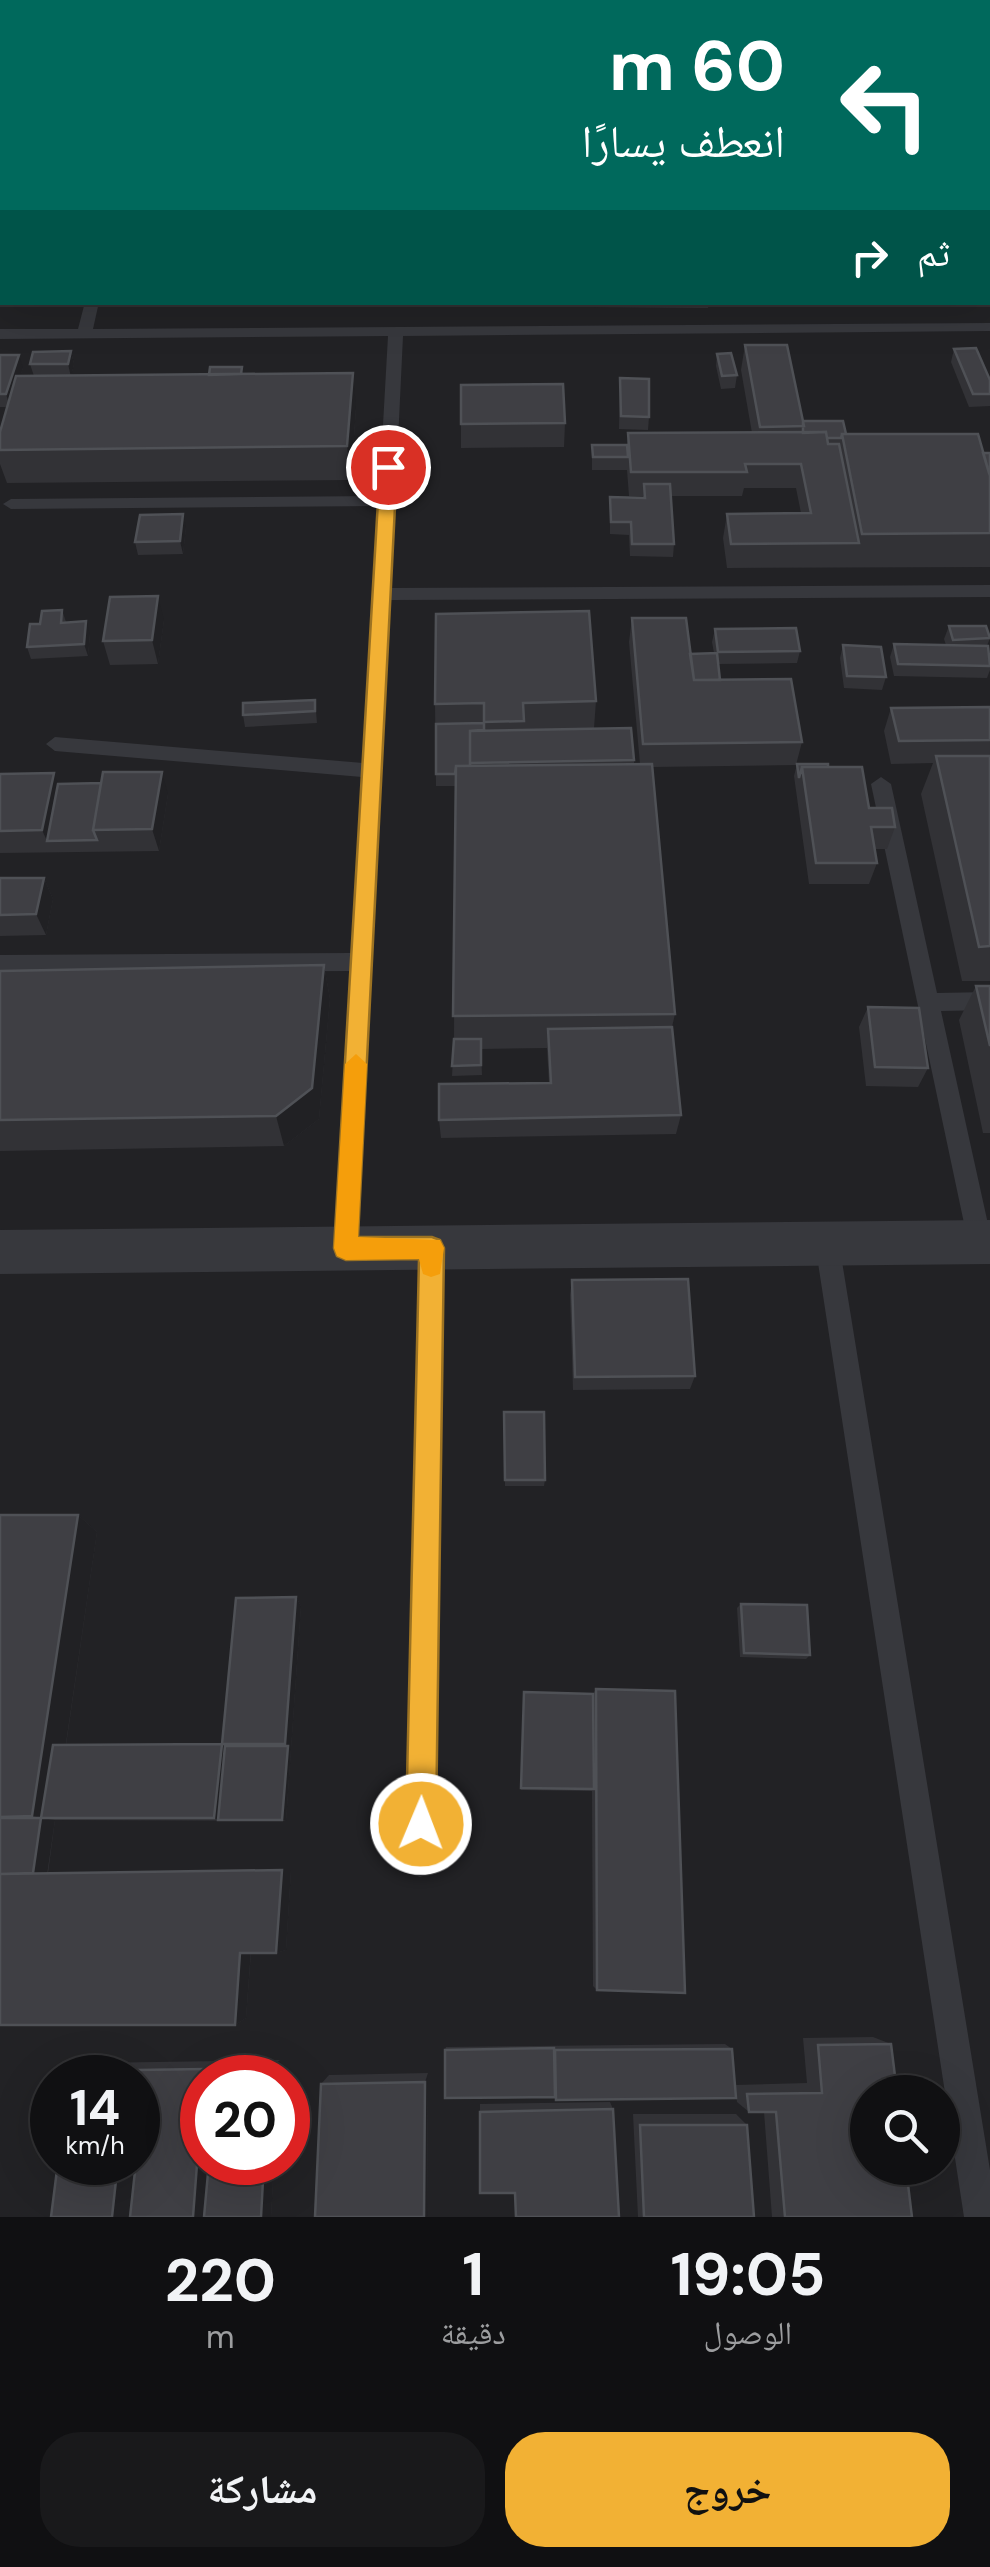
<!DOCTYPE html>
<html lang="ar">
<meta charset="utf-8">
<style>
body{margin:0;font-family:"DM Sans","Noto Naskh Arabic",sans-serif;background:#19191b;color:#f1f3f6;direction:rtl;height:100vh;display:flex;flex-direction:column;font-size:38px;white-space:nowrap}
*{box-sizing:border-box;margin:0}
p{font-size:32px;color:#9c9d9f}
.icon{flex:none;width:55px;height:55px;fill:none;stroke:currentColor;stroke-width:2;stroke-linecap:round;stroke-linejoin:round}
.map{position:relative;height:2217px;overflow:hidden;direction:ltr}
.side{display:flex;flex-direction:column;background:#101012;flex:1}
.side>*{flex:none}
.guide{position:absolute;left:0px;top:0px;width:990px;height:305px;box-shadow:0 10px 40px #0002,0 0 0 2px #303032;direction:rtl;background:#00695c;color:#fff;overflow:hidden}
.fabs{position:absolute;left:850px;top:2075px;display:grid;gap:20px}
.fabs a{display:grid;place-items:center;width:110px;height:110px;border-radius:50%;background:#101012;box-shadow:0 10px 40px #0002,0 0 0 2px #303032;font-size:50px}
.speed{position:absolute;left:30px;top:2055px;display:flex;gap:20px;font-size:50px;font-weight:700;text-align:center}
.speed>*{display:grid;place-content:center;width:130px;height:130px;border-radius:50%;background:#101012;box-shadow:0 10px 40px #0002,0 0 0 2px #303032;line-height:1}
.speed small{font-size:25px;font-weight:400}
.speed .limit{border:15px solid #d22;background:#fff;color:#111}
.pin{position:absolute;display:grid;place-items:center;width:85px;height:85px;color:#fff;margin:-42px;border:5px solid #fff;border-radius:50%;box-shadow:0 2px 10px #0007}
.me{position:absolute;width:110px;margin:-55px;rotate:1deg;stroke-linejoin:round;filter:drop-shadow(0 0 8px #0008)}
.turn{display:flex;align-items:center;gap:35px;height:210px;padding:0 40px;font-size:45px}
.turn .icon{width:130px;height:130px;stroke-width:2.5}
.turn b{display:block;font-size:70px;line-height:85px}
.then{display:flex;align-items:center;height:95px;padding:0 40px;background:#0003;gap:20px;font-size:38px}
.eta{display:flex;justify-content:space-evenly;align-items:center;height:170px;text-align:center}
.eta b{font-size:60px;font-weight:700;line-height:70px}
.action{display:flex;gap:20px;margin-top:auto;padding:20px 40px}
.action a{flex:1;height:115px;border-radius:40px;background:#f2b134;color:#111;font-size:40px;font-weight:700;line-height:115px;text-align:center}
.action a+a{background:#19191b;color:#f1f3f6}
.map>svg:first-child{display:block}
.built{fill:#222225;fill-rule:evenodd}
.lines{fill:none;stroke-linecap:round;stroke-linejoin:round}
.lane{fill:#37383d;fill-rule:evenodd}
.street{fill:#37383d;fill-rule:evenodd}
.wall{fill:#323236}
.shaded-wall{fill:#212124}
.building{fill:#3f3f44;stroke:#4f5156;stroke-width:2.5}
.route{fill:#f2b134;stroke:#9d7322;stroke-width:2.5}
.slow{fill:#f59e0b}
</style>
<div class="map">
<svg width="990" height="2217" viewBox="0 0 990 2217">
<rect width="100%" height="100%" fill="#161618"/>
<!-- built -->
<path class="built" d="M0,0H990V2217H0ZM2,2H988V302H2ZM52,2078H138V2162H52ZM202,2078H288V2162H202ZM868,2092H942V2168H868Z"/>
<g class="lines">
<!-- lane -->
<path class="lane" d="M492,0H504V2H492Z
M793,0H805V2H793Z
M935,0H947L948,2H936Z
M988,122L990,123V137L988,136Z
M85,302H99L93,329L990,323V331L403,336L391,588L990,585V597L390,600L358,1249L354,1257L346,1260L338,1257L334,1249L351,971L0,973V955L352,953L362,777L55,751L46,744L55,737L363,763L378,506L11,509L3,504L11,499L379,496L388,336L0,339V329H78Z
M881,777L891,784L937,993L990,992V1010L941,1011L990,1233L988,1250L980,1253L972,1250L968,1242L871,784Z
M827,1232L835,1235L839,1243L990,2170V2217H964L815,1243L819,1235Z
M432,1237L440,1240L444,1248L435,1862L431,1873L420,1877L409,1873L405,1862L420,1248L424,1240Z"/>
<!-- street -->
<path class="street" d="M990,1220V1264L0,1274V1230Z"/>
</g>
<!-- wall -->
<path class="wall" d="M230,0H260V2H230Z
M415,0H455V2H415Z
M539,0H575V2H539Z
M828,0H920L921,2H829Z
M2,18V292H0V24Z
M988,144L990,150V208H988Z
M988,213H990V303H894L988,302Z
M407,302H430L429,307H407Z
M465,302H709L708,308L465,306Z
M745,345L803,421L846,434L990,453V567L727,568L723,538L727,514L801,513L796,488H744L742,496H671L674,544L673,557L630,556L629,535L610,534V497L643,498V496H629L627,470H592V445H627L628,433H752L741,370Z
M954,349L990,380V406L969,407L951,362Z
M71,351L74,364L71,376L244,374L356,408L351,480L7,483L0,464V432L7,407H0V355L23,368L20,376H34L30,364Z
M717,354L737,375L735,388L721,389L716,366Z
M620,378L649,417L648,430L619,429Z
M461,385L565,423L564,447L461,448Z
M186,527L183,554L138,555L135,542Z
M62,610L66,622L90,634L88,656L31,659L27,647L40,624Z
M632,618L690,654L714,653L712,642L715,629L800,651L797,663L718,664L720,680L802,742L796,765L653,767L675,1014L672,1027L681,1115L676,1134L441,1138L439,1120L549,1083L547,1048L481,1049L482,1075L452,1076L454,1039L455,786H436L435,704L596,701L594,728L634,760V764H640L629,642Z
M164,620L158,664L110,665L103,641Z
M949,626L990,638L987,646L990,658V670L987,678L894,676L890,657L894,644L946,645L944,639Z
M843,645L886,677L882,690L844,688L840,658Z
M315,700L317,723L245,727L243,715Z
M990,707V981H962L921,794L933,763L891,764L884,731L891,708Z
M797,764L828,767L869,808L895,827L887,849H875L877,863L869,884H809L794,776Z
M0,774L58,784L168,794L159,851L0,853Z
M0,878H44L53,899L46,935L0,936Z
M324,965L330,999L319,1119L284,1146L0,1151V971Z
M976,986H990V1133H983L959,1020Z
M868,1007L928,1068L918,1087L866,1086L859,1027Z
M572,1280L695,1376L690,1389L573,1390L570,1295Z
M504,1412L545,1480L544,1486H505Z
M0,1515H78L97,1532L66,1745L222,1744L296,1597L301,1606L286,1821L55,1820L48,1873L291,1870L286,1950L276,1953H251L246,2018L235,2025H0Z
M741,1604L810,1655L806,1659L740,1657L737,1608Z
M596,1689L597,1990L593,1986L592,1791L521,1790L524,1692L593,1694Z
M873,2037L891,2044L912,2217H772L764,2112H749L737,2102L735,2085L807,2083L803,2038Z
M725,2044L732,2049L555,2097L445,2050L446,2047Z
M280,2060L279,2078H202V2162H274L271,2217H130L136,2162H138V2078H69L70,2071L89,2063Z
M428,2073L427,2217H315L321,2084L329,2075Z
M610,2102L613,2109L515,2193L480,2112V2104Z
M633,2114H736L747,2125L754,2217H638Z"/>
<!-- shaded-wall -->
<path class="shaded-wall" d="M1,117L2,122V173L0,164Z
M71,351L74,364L71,377L68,364Z
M19,355L23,368L10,407L6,394Z
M353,373L356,408L351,480L347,446Z
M183,514L186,527L183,554L180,541Z
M158,596L164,620L158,664L152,640Z
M86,621L90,634L88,656L84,644Z
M162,772L168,794L159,851L152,829Z
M54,773L63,796L47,841L42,830Z
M44,878L53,899L46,935L36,914Z
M324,965L330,999L319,1119L284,1146L276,1116Z
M78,1515L97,1532L55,1818H41L32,1816Z
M296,1597L301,1606L286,1821L282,1820L288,1746L285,1744Z
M222,1744L230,1748L218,1820L214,1818Z
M41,1818L55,1820L47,1875L33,1874Z
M282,1870H291L286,1950L276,1953Z
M251,1950L246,2018L235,2025L240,1953Z
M280,2060L279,2078H270V2068Z
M428,2073L427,2217H424L425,2082Z
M202,2147V2162H210L206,2217H193L198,2151Z
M118,2162H134L129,2217H112Z
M264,2162H274L271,2217H261Z"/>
<!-- building -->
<path class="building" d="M14,0H85L84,2H14Z
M358,0H399V2H357Z
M591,0H676L677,2H591Z
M848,0H920L921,2H849Z
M2,18V31L0,38V24Z
M0,56H2V99H0Z
M0,99H2V117L0,121Z
M0,141H2V181H0Z
M988,144L990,150V174H988Z
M0,185H2V258H0Z
M988,213H990V269H988Z
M745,345H787L804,426L760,427Z
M976,348L990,380V394H973L954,349Z
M71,351L68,364H30L33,352Z
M731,353L737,375L722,376L717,354Z
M0,355H19L6,394H0Z
M210,367H242L241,374L209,375Z
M353,373L347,446L0,450V432L16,376Z
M620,378L649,379V417L621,416Z
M563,384L565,423L461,424V385Z
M803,421H843L846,434H842L841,438H827L826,432L803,433Z
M826,432L828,444H839L859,543L731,544L727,514L811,513L801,464H745L747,472H631L628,433Z
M842,434H978L990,476V533L862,534Z
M592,445H627L628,457H593Z
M983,453H990V473H989Z
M644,484H670L674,544H632L631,522H611L610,497L645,498Z
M183,514L180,541L135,542L140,515Z
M158,596L152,640L103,641L110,597Z
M62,610L61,623L86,621L84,644L27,647L30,624H40L42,611Z
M589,611L596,701L523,703L524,721L484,722V703L435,704L436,614Z
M632,618H686L694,680L791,679L802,742L643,744Z
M949,626H986L990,638L953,640Z
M796,628L800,651L718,652L715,629Z
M894,644L988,646L990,666L898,664Z
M843,645L881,647L886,677L847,676Z
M717,653L720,680H694L690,654Z
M315,700V711L243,715V703Z
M990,707V740L899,741L891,708Z
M484,723V730L470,731V766H456L455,774H436V724Z
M631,728L634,760L470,763V731Z
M936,756H990V946L979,947Z
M652,764L675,1014L453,1016L456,766Z
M797,764H828V767H802L799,778Z
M802,767H862L869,808H892L895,827H871L877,863H816Z
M103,772H162L152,829L93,830Z
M54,773L42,830L0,831V774Z
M101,783L93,830L97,840L47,841L58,784Z
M0,878H44L36,914L0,915Z
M324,965L312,1088L276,1116L0,1120V971Z
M976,986H990V1046Z
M868,1007L919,1008L928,1068L875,1067Z
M672,1027L681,1115L439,1120V1084L551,1083L548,1029Z
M454,1039H481V1065L452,1066Z
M688,1279L695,1376L575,1377L572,1280Z
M504,1412H544L545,1480H505Z
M0,1515H78L32,1816L0,1817Z
M296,1597L285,1744H222L214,1818H41L53,1745L222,1744L236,1598Z
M741,1604L807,1605L810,1655L744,1653Z
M596,1689L675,1691L685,1993L597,1990Z
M524,1692L593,1694L594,1789L521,1788Z
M225,1746H288L282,1820H218Z
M0,1818H41L33,1873L0,1874Z
M282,1870L276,1953H240L235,2025H0V1874Z
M891,2044L897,2092H868V2168H906L912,2217H785L776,2112H749L747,2094L822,2093L818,2045Z
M554,2048L555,2097L445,2098V2050Z
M732,2049L736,2098L556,2100L555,2050Z
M270,2068V2078H202V2151H198L193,2217H130L136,2162H138V2078H69L70,2071Z
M425,2082L424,2217H315L321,2084Z
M613,2109L619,2217H516L515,2193H480V2112Z
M640,2125H747L754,2217H644Z
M58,2162H118L112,2217H51Z
M209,2162H264L261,2217H204Z"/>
<!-- route -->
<path class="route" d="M388,462L397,467L358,1237H432L440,1240L444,1248L436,1824L431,1834L421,1838L410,1834L406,1824L419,1259L346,1260L337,1256L334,1248L380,467Z"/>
<!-- slow -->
<path class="slow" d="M356,1054L367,1064L358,1237L440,1240L444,1248L440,1274L431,1277L423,1274L419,1259L346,1260L337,1256L334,1248L345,1064Z"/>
</svg>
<div class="fabs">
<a><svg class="icon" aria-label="search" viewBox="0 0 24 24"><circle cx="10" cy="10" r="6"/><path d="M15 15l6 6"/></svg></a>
</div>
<div class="speed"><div>14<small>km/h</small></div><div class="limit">20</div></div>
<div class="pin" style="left:388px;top:467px;background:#d93025"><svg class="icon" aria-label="arrive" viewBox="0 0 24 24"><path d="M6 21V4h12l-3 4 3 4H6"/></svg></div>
<svg class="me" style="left:421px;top:1824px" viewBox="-20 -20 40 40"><circle r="17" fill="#f2b134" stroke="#fff" stroke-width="3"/><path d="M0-11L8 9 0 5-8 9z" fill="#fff"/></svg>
<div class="guide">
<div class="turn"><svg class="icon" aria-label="left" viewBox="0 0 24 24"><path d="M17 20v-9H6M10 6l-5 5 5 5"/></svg><div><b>60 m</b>انعطف يسارًا</div></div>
<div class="then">ثم<svg class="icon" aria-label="right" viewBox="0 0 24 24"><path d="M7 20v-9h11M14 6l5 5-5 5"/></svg></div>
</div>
</div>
<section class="side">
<div class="eta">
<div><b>19:05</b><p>الوصول</p></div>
<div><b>1</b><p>دقيقة</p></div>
<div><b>220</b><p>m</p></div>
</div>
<div class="action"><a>خروج</a><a>مشاركة</a></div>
</section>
